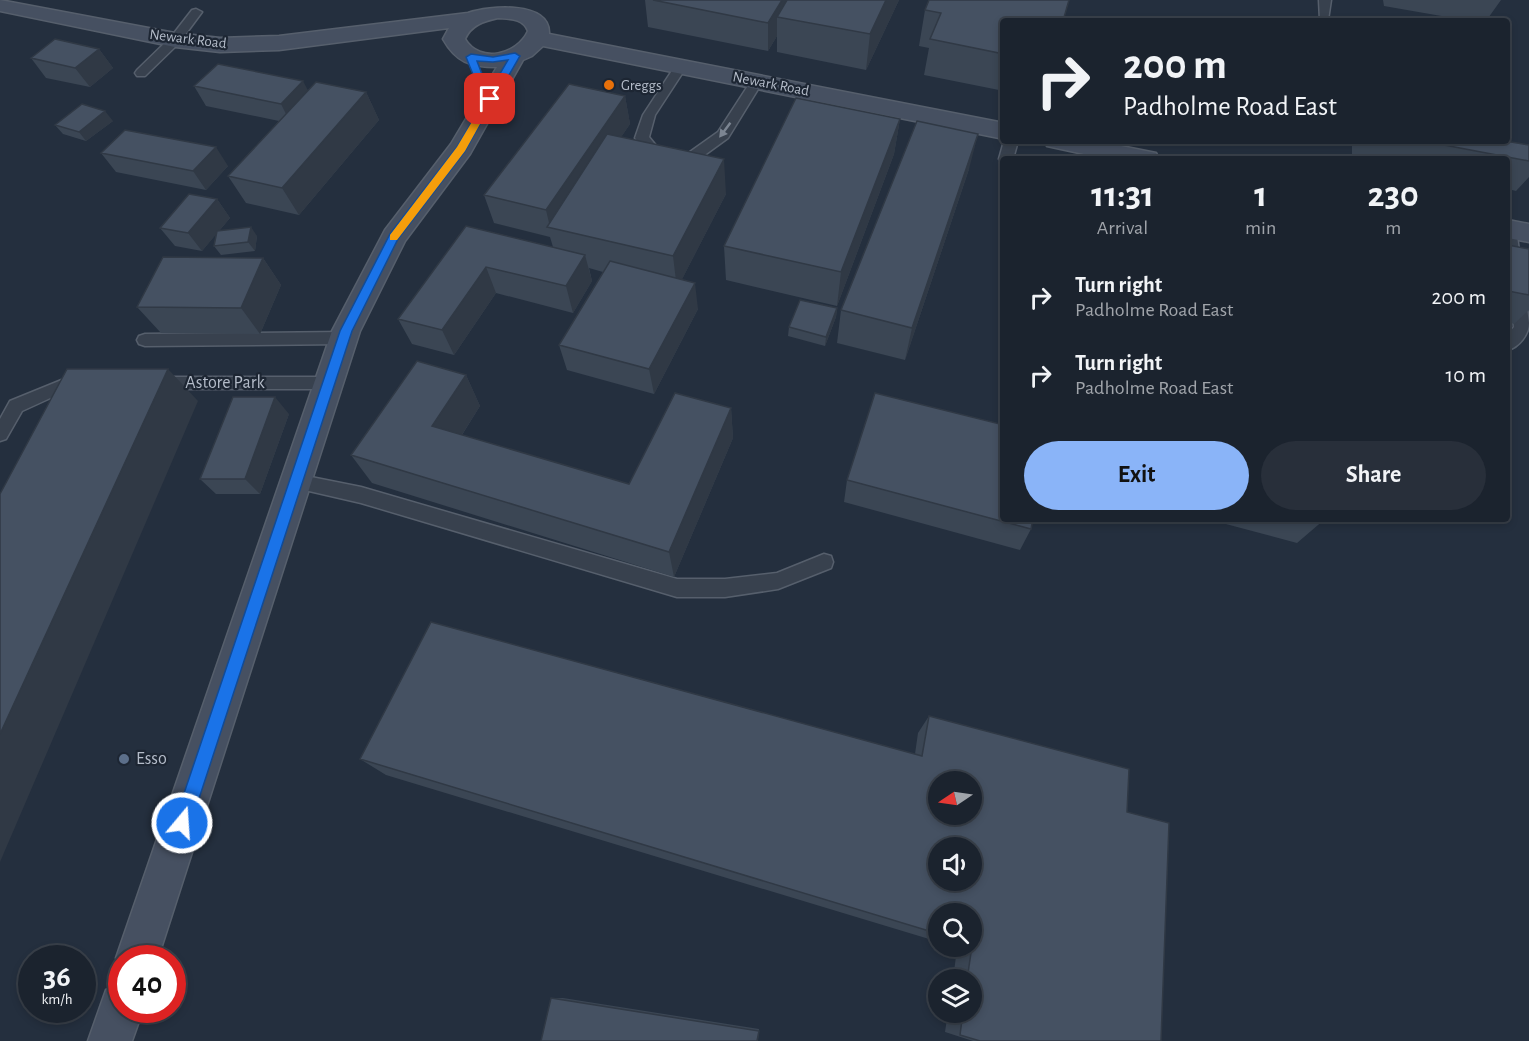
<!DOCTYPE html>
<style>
body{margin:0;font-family:"Alegreya Sans",sans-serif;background:#282f3a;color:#f1f3f6;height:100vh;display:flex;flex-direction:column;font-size:22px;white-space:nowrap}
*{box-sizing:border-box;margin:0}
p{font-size:20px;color:#a0a4aa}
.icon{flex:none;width:33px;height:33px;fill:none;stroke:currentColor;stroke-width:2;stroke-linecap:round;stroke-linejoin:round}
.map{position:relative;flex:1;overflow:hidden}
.panel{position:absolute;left:1000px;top:156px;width:510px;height:366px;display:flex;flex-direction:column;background:#1b232e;border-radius:6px;box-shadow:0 3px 9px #0003,0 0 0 2px #39404a}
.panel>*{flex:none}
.top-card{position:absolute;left:1000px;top:18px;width:510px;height:126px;border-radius:6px;box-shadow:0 3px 9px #0003,0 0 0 2px #39404a;background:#1b232e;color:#f1f3f6;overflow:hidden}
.needle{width:39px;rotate:257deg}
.buttons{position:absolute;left:928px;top:771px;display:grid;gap:12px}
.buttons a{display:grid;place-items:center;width:54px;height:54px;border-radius:50%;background:#1b232e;box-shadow:0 3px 9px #0003,0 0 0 2px #39404a;font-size:30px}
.speed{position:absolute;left:18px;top:945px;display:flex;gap:12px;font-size:30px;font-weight:700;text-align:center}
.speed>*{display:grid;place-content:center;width:78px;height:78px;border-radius:50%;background:#1b232e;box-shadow:0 3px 9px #0003,0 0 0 2px #39404a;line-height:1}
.speed small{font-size:15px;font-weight:400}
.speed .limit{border:9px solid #d22;background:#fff;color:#111}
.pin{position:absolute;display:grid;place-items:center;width:51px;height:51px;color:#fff;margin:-26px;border-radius:12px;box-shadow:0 3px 9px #0006}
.me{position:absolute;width:66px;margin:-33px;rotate:18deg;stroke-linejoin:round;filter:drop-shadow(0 0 4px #0008)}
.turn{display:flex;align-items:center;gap:21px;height:126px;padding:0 24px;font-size:27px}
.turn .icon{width:78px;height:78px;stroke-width:2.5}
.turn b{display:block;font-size:42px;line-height:51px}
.eta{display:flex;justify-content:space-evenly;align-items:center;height:102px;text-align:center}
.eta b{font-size:36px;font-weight:600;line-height:42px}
.action{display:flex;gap:12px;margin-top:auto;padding:12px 24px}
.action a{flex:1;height:69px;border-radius:36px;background:#8ab4f8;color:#111;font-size:24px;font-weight:600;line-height:69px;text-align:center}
.action a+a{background:#282f3a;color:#f1f3f6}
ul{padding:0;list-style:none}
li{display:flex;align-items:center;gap:18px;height:78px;padding:0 24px}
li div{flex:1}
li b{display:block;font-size:22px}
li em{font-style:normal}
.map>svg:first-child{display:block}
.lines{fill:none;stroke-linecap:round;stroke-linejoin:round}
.lane-casing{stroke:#565f6c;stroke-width:3}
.secondary-casing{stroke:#565f6c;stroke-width:3}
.lane{fill:#38414e;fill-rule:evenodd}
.secondary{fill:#465061;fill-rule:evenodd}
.wall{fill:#3b4654}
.shaded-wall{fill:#303945}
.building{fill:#455162;stroke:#303945;stroke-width:1.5;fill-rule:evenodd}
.oneway{fill:#7c8592}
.route{fill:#1a73e8;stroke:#114b97;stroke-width:1.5}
.slow{fill:#f59e0b}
.food-dot{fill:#e8710a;stroke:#1d2633;stroke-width:2}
.service-dot{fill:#5c6f8a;stroke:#1d2633;stroke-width:2}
.labels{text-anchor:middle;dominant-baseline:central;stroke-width:4.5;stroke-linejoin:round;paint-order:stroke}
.far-street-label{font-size:15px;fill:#b4bcc9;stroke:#1d2633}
.far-poi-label{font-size:15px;fill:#b4bcc9;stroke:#1d2633;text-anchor:start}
.street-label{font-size:18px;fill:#b4bcc9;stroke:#1d2633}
.poi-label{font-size:18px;fill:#b4bcc9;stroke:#1d2633;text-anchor:start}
</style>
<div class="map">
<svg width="1529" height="1041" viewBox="0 0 1529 1041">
<rect width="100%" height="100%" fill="#242f3e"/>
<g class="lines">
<!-- lane casing -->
<g class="lane-casing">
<path id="lane" d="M1319,0H1331L1328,20H1320Z
M196,9L202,12L179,43L145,76H137L135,73L137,70L171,37L192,10Z
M681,62L687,66L655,115L649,137L662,153L687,154L718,132L753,78L757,77L763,81L728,138L695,162L658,161L653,160L635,138L643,115L677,63Z
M1004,141H1018L1013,159H1004V163L999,159Z
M1508,224L1514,225L1516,229L1529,323C1529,334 1519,347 1508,350V334L1514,327L1508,275Z
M344,332L350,334L352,338L350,342L344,344L145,346L139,344L137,340L139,336L145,334Z
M69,377L85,378L87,383L85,388L70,389L22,411L6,439L0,441V419L10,401Z
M157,377H327L333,378L335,383L333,388L327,389H157L151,388L149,383L151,378Z
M296,474L361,487L677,579H725L777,573L824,554L831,556L833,562L831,568L778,589L725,597H677L361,503L296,488L290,486L287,481L290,476Z"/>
</g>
<!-- secondary casing -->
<g class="secondary-casing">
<path id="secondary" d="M0,0L175,33L220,38L279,36L468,13C488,6 551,0 549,34L1004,123V139L543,46L532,56L523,60L470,154L405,241L360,331L158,958H122V972L116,958L332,331L385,230L451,144L497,67C470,67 456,62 443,39L449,28L279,50L220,52L175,47L0,11ZM498,18C510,19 523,18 528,31C517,55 480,64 465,39C471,25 484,21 498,18Z
M1044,141H1096L1156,153L1159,159H1107L1047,146Z
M1508,220L1529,224V242L1508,238Z
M122,984V1010H143L132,1041H88L106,990Z"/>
</g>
<!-- lane -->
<use href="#lane" class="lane"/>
<!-- secondary -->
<use href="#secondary" class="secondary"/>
</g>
<!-- wall -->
<path class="wall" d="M645,0H899L866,70L777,52V36L768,51L648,27Z
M1383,0H1501L1486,21H1470L1384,6Z
M925,10L1004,21V91L924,75L929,48L919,46Z
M99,49L113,68L90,87L46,78L31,58Z
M194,86L366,92L379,120L299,215L246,203L228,176L279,121L206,106Z
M625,96L630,124L621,137L726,194L682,279L698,309L654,394L567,370L559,345L603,272L589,268L592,281L573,313L496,293L454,355L412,344L398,319L466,226L553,247L550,237L494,223L484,195Z
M900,119L894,154L837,306L726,280L724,246Z
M113,121L86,141L63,134L55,125Z
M1246,141H1278L1275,146Z
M1352,141H1505L1529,145V177L1516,191L1508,189V159H1352Z
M101,153L228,166L206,190L116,172Z
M969,169L905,360L837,343L841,310Z
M217,199L230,218L219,231L257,236L255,251L221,255L214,246L216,234L202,251L175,246L160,228Z
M1508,245L1529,249V310L1514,324L1508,322Z
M263,258L281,285L260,334L161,333L137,307Z
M837,308L836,317L825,346L788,336L789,327Z
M466,375L480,406L462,435L629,484L731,408L733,438L674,577L372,483L351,455Z
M289,414L260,494H216L200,479Z
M847,480L1031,529L1020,550L844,502Z
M1207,519H1325L1297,543Z
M929,716L1127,812L1161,1041H973L945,1032L948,1012H972V980H953L957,948L952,946H972V914H939V942L386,775L360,759L915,754L918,733Z
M551,998H563L759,1029L758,1041Z"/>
<!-- shaded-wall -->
<path class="shaded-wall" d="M782,0H798L777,17V36L768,51V23Z
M886,0H899L866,70L870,34Z
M99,49L113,68L90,87L75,68Z
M303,81L313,100L291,124L281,104Z
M366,92L379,120L299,215L282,188Z
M625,96L630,124L559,229L550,227L546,210Z
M105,111L113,121L86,141L79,132Z
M900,119L894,154L837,306L841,272Z
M978,134L969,169L905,360L912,328Z
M216,147L228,166L206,190L193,171Z
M724,159L726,194L677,289L673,256Z
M217,199L230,218L202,251L188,233Z
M251,227L257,236L255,251L248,242Z
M585,255L592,281L573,313L566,286Z
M263,258L281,285L260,334L241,308Z
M486,267L496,293L454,355L442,330Z
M695,283L698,309L654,394L649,369Z
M837,308L836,317L825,346L826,337Z
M168,369L198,401L0,862V734Z
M466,375L480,406L449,455L432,426Z
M275,397L289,414L260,494L245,479Z
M731,408L733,438L674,577L669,552Z"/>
<!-- building -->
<path class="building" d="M653,0H782L768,23Z
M787,0H886L870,34L777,17Z
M929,0H1069L1063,21H1004V54L930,39L941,13L925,10Z
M55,39L99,49L75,68L31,58Z
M218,64L303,81L281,104L194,86Z
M316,82L366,92L282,188L228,176Z
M569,84L625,96L546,210L484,195Z
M796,98L900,119L841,272L724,246Z
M82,104L105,111L79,132L55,125Z
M917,121L978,134L912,328L841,310Z
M125,130L216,147L193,171L101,153Z
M607,134L724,159L673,256L547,227Z
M1423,141H1505L1529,145V161Z
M189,194L217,199L188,233L160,228Z
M466,226L585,255L566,286L486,267L442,330L398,319Z
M251,227L248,242L214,246L217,231Z
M1508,245L1529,249V295L1508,291Z
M163,257L263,258L241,308L137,307Z
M610,261L695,283L649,369L559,345Z
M800,300L837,308L826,337L789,327Z
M417,361L466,375L432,426L629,484L675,393L731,408L669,552L351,455Z
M67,369H168L0,734V494Z
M875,393L1004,425V519H1033L1031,529L847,480Z
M233,397H275L245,479H200Z
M431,622L922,756L929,716L1129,769L1127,812L1169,823L1161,1041H980L960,1035L963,1012H972V980H967L972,946V914H939V934L360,759ZM939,782H972V814H939ZM939,848H972V880H939Z
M551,998L759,1031L757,1041H541Z"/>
<!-- one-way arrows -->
<defs><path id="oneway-solid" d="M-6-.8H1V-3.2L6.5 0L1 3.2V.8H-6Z" transform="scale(1.5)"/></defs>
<use class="oneway" href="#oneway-solid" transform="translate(725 130) rotate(127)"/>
<!-- route -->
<path class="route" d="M515,53L520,56L495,99L490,102L485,99L508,60L493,62L477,61L485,82V115L465,151L398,239L352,331L191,823L188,829L182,831L176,829L174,823L340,331L390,234L457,147L476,115V82L466,57L471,54L493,57Z"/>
<!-- slow -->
<path class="slow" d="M476,78L484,80L485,115L465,151L397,240H390V235L457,147L476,115Z"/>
<!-- markers -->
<circle class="food-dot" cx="609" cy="85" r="6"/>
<circle class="service-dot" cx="124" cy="759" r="6"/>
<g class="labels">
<!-- far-street labels -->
<g class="far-street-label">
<text transform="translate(188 39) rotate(7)">Newark Road</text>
<text transform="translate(771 84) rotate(11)">Newark Road</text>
</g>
<!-- far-poi labels -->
<g class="far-poi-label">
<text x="621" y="85">Greggs</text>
</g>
<!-- street labels -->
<g class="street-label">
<text x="225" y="383">Astore Park</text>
</g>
<!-- poi labels -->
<g class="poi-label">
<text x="136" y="759">Esso</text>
</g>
</g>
</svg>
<div class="buttons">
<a><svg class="needle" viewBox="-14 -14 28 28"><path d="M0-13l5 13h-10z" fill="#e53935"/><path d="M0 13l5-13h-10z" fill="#a0a4aa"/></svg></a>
<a><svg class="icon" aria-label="sound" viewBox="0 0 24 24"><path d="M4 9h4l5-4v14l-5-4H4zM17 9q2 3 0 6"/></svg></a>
<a><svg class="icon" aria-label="search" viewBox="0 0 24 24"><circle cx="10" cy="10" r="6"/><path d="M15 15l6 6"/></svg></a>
<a><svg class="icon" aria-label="layers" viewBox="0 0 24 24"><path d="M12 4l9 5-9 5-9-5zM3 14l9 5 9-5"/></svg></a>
</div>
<div class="speed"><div>36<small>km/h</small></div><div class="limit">40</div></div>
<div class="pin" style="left:490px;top:99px;background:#d93025"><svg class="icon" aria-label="arrive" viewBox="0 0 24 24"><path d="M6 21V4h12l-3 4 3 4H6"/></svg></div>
<svg class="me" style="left:182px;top:823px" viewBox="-20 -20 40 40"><circle r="17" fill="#1a73e8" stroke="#fff" stroke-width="3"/><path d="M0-11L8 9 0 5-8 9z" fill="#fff"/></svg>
<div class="top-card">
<div class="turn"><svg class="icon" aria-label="right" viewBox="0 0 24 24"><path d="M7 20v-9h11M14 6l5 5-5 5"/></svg><div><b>200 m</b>Padholme Road East</div></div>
</div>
<section class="panel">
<div class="eta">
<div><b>11:31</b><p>Arrival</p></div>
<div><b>1</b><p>min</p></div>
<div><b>230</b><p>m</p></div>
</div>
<ul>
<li><svg class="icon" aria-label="right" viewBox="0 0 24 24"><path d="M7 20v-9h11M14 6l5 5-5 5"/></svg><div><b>Turn right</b><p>Padholme Road East</p></div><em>200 m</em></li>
<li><svg class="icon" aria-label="right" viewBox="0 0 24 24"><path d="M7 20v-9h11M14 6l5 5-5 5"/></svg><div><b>Turn right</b><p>Padholme Road East</p></div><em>10 m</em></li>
</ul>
<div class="action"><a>Exit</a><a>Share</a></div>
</section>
</div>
